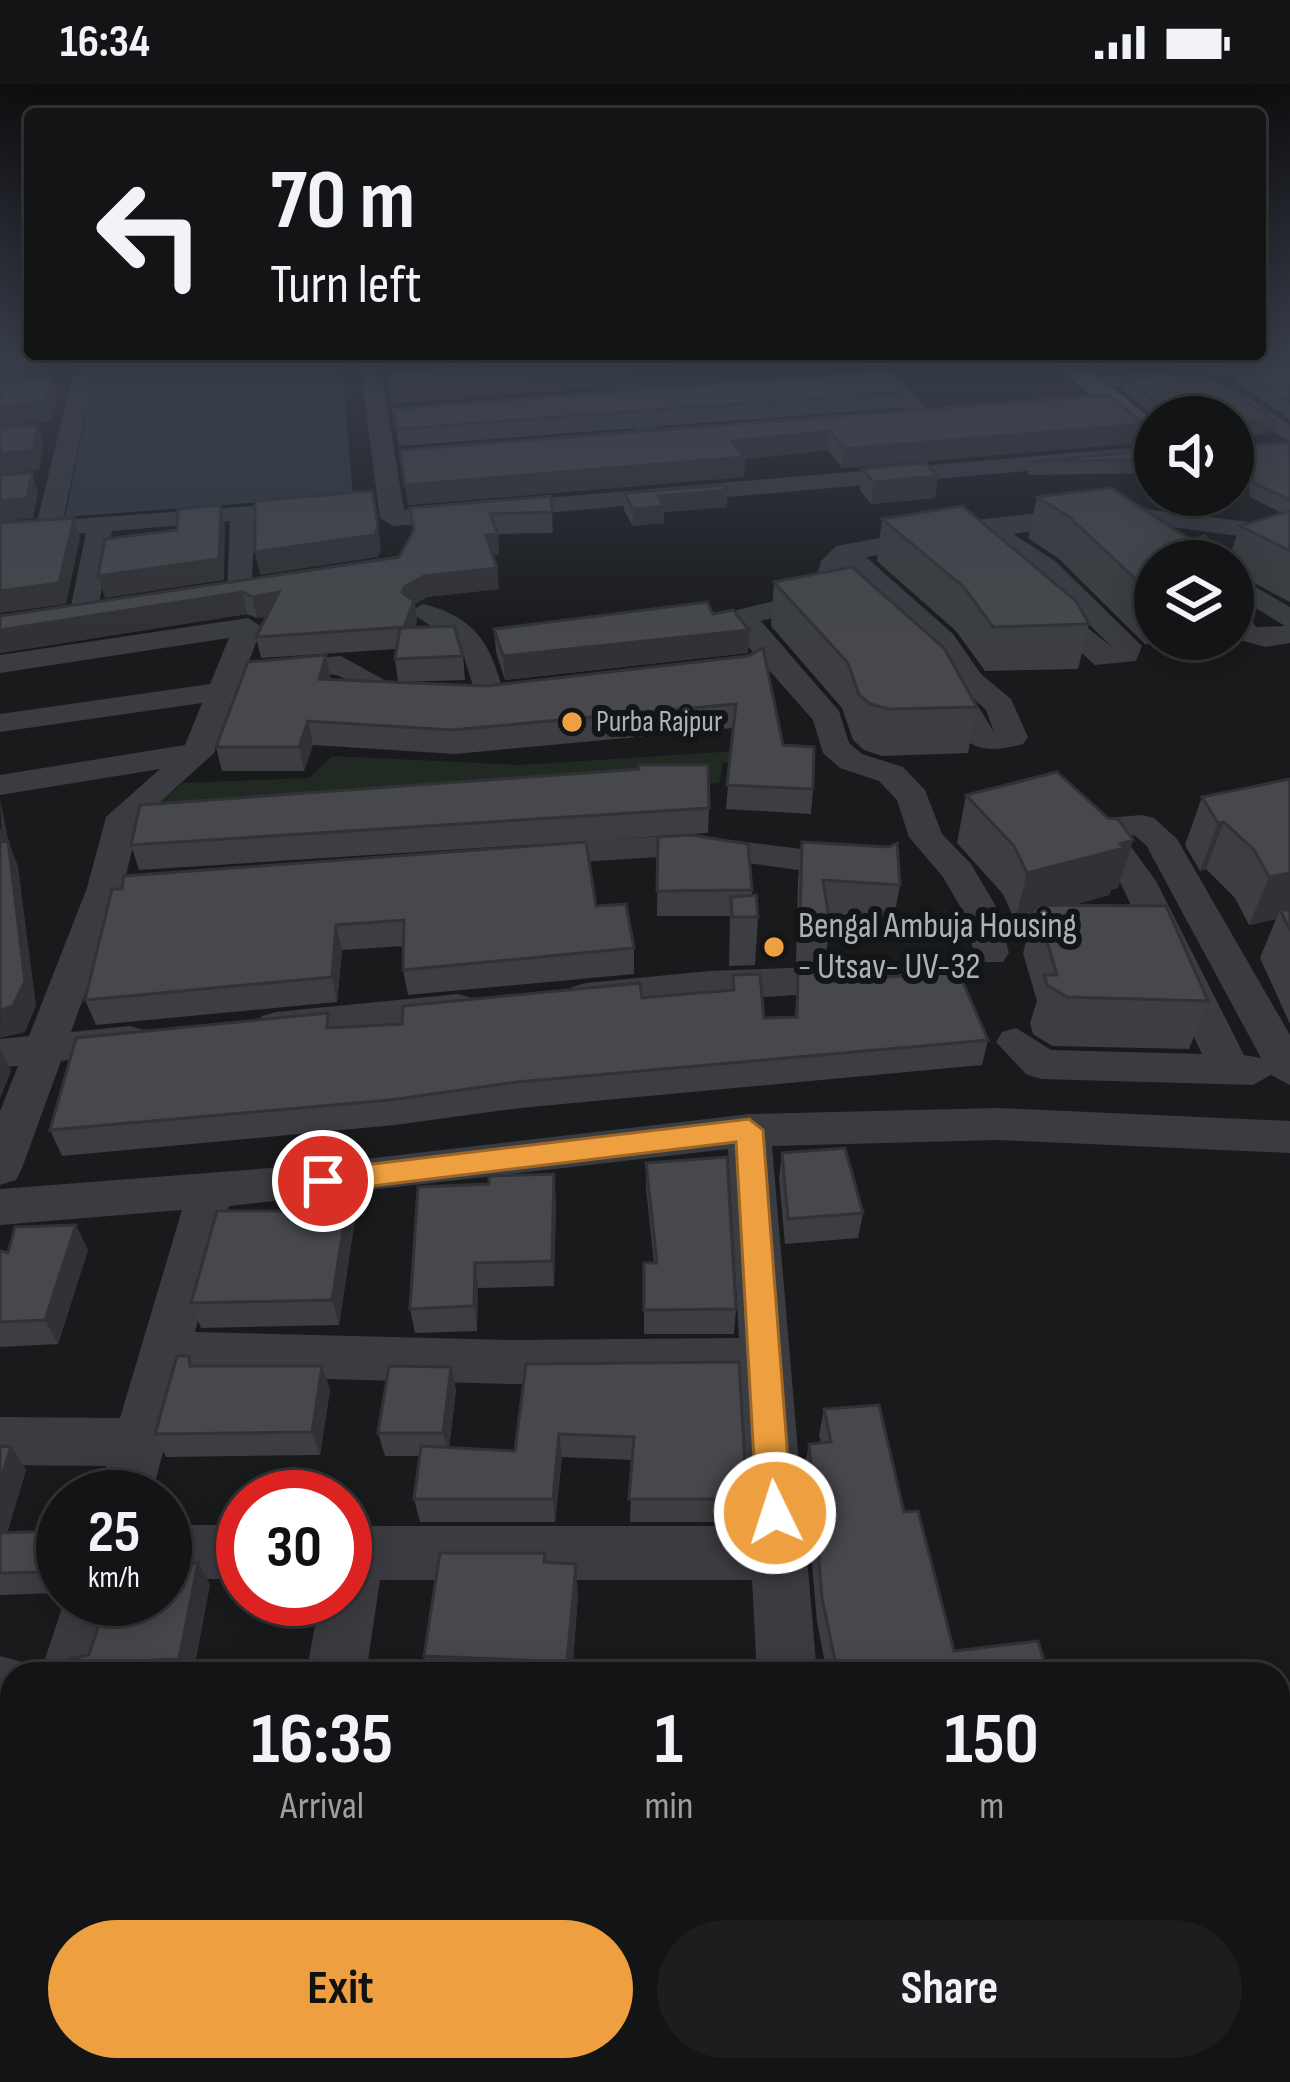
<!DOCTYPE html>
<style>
body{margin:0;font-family:"Sofia Sans Condensed",sans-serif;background:#1c1d1e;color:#f1f3f6;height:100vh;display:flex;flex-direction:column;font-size:45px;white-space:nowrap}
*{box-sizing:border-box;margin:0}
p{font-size:39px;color:#9d9ea0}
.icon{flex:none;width:66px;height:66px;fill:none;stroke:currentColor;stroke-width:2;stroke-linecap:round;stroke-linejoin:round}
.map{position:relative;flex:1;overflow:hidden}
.side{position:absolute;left:0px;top:1578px;width:1290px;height:420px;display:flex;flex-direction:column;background:#131415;border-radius:36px 36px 0 0;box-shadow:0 6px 30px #0003,0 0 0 3px #323334}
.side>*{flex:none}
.top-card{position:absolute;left:24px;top:24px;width:1242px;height:252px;border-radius:12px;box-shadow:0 6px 30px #0003,0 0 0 3px #323334;background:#131415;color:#f1f3f6;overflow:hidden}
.buttons{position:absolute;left:1134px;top:312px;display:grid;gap:24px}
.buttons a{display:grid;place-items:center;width:120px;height:120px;border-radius:50%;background:#131415;box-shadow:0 6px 30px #0003,0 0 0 3px #323334;font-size:60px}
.speed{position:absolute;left:36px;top:1386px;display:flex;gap:24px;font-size:60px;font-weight:700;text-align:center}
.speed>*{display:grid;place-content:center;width:156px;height:156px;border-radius:50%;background:#131415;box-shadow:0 6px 30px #0003,0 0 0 3px #323334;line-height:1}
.speed small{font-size:30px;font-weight:400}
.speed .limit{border:18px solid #d22;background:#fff;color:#111}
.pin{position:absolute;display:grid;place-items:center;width:102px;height:102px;color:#fff;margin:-51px;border:6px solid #fff;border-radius:50%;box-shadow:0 3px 12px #0007}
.me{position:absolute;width:132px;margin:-66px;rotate:356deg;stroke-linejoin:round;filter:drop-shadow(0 0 9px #0008)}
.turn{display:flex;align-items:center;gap:42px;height:252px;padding:0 48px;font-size:54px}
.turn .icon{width:156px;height:156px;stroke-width:2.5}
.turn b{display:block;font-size:84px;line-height:102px}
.eta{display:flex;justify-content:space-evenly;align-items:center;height:204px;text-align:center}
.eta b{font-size:72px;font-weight:700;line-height:84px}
.action{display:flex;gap:24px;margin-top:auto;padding:24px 48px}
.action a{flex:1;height:138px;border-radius:72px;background:#ee9f3f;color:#111;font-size:48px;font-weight:700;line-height:138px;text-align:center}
.action a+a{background:#1c1d1e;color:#f1f3f6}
.status{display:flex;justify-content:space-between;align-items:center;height:84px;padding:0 60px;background:#131415;direction:ltr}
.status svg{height:33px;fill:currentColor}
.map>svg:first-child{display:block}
.green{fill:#212a22}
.water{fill:#2f3a40}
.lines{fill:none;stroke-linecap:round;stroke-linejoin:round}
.minor{fill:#3a3c41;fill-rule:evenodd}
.major{fill:#57595f;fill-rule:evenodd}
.wall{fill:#3c3e41}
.shaded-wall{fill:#313235}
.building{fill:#46484c;stroke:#313235;stroke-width:3}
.route{fill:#ee9f3f;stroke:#9b6729;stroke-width:3}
.poi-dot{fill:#ee9f3f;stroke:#141517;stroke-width:4.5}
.labels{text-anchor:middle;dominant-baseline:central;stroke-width:12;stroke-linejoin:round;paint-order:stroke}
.far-poi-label{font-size:30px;fill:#acb2bb;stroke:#141517;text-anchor:start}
.poi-label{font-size:36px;fill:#acb2bb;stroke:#141517;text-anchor:start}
</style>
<div class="status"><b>16:34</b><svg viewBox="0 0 49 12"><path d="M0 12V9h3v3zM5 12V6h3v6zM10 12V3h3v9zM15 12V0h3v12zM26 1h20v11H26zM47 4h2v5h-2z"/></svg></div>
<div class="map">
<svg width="1290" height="1998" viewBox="0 0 1290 1998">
<rect width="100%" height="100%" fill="#191a1c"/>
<!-- green -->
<path class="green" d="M798,663L802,680L723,679L719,699L315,728L150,726L183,699L309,694L332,672L520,681Z"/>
<!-- water -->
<path class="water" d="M97,274H341L353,411L65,433Z"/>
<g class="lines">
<!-- minor -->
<path class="minor" d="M77,274H97L63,436L321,417V427L255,434L251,513H231L227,507L230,437L112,447L97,531L83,539L69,531L86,449L0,457V441L37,438Z
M359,274H379L404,426L1155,362V376L393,442L380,434Z
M604,274H624L662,355L659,360L640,355Z
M857,274H878L930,328V338H914Z
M1290,276V288L1091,305L1080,299L1091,293Z
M1226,300L1290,341V358L1218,311L1215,306Z
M1112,421L1290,443V459L1112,435L1013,450L1055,477L1142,562L1136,577L1095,581L1027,520L1041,512L1051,514L1113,564L1037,489L985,455L866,473L953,550L981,590L1011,615L1028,653L1023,660C959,678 957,645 933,595L949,586L932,562L846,483L834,519L761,537L839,627L849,659L862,670L903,683L925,706L942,750L971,780L998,826L1009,869L1003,878H977L962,826L943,793L909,753L897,716L879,697L840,684L823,669L813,636L737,550L733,532L737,526L812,508L821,477L836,462L984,435ZM973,614L986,626L994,648Z
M1233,490L1290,523V559L1265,563L1236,555L1233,521L1243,523L1256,543L1285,542L1233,510Z
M423,520C476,533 492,561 504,612L500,618H478L460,560L409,528Z
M248,534L262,543L214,669L139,737L123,804L71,948L130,942L144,946L150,956L144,966L61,977L22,1084L16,1096L0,1101V1027L18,982L0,983V955L29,952L87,804L106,733L160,685L0,711V691L185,661L202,619L0,648V630L210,600L229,554L0,589V571Z
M341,572L397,603L417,602L432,611C404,643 366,603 339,592C314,583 277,609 257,587L272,578Z
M1142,731L1154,734L1177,755L1290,951V1001L1271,991L1253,1001L1041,995L1026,990L996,958L1002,948L1016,944L1051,966L1202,970L1120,798L1089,752L1105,734ZM1134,751L1146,761L1261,974L1244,971L1156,797L1124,753Z
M690,751L856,772L874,783L856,794L690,771L530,781L512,770L530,759Z
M943,878L957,882L962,891L957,900L586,925L572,921L566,912L572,903L586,899L709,887Z
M458,910L472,914L478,924L472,934L276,956L262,952L256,942L262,932L276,928Z
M998,1024L1290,1037V1069L998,1056L772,1062L817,1590H757L752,1496H380L366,1590H306L320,1515H345V1442H749L741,1297L510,1300L184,1291L151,1413H97L106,1382L0,1381V1333L120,1334L182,1126L0,1141V1105L323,1080L749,1030ZM728,1065L739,1254L510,1256L195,1248L229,1122Z
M165,1441H243V1495H165Z
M65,1515H123L100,1590H40Z
M0,1572L33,1581L37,1590H12V1632H0Z
M12,1746V1846L0,1851V1751Z
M784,1986H856L857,1998H785Z
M936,1986H1051L1046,1998H931Z"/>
<!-- major -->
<path class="major" d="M1048,274H1075L1155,338V360L1145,358Z"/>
</g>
<!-- wall -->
<path class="wall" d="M383,274H476L384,277Z
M1080,274H1223L1222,277L1099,288Z
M1290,278V336L1236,297L1239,285Z
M1126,294L1273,336L1269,349L1234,352V362L1290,359V518L1233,488V477H1228L1240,442L1282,429L1250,413L1247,387L1233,388V333H1156L1123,307Z
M902,308L900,324L399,362L393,325Z
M1109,311L1139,359L842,384L828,366L745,375L744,393L408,421L400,366Z
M1155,366V389L1028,391L1031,378Z
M862,385L938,392L935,414L871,420L860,406Z
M624,409L727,423L664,428V439L633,442L624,426Z
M551,412L553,449L498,450L499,471H493L497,484L499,505L427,513L415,520L417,538L415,543L463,572L465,596L401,598L487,602L748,572L783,661L813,705L811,730L726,725L733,644L455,670L313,661L304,687H222L216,663L330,596L398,598L395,575L396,565L261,574L256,553L266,533L257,534L247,530L0,569V532L399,473L413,447Z
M1037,413L1155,477V555H1233V493L1247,514L1233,558L1145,560L1058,474L1028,454Z
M882,435L1089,540L1078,585L985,587L956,547L877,477Z
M774,498L977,623L968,669L882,672L864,666L853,656L842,624L771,542Z
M713,530L748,569L505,596L496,568L494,545Z
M1290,695V940L1260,874L1276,835L1249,841L1235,814L1206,785L1200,787L1185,761L1202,713Z
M966,711L1118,804L1111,806L1109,811L1073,821L1208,917L1189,965L1052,962L1033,950L1030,939L1037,917L1023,869L1033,832L1015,837L1003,810L957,759Z
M709,724L708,749L139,786L131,761Z
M658,753L752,806V811L758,833L755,881L729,882L730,832H657Z
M802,758L900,801L893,838L829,834L830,841L825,878L796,879L798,795Z
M112,805L596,822L634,864V890L408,911L403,886L404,862L342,866L337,918L96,941L85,916Z
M798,888L835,898L988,956L982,981L520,1024L395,1041L62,1072L50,1046L328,929L332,944L402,940L732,906L733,891L764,934L795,933Z
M782,1069L863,1129L858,1154L785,1160L779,1094Z
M646,1079L736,1225L734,1250H644V1179H654L646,1104Z
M489,1100L556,1116L554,1202L478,1204L477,1247L415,1249L410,1225Z
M349,1110L355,1135L339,1241L201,1244L191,1219L298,1127Z
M88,1166L58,1260L0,1263V1167L8,1169Z
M526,1280L747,1415L744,1438H630L632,1376L562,1373L555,1438H420L414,1415L420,1372H385L378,1349L451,1283L456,1306L449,1364L515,1367Z
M322,1282L330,1306L320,1371L166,1373L155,1350Z
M824,1325L904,1428L954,1567L1048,1590H823L825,1580L817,1538L804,1387L809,1360L821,1359L819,1351Z
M0,1362L11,1363L26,1386L7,1449L52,1447L63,1463V1485L57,1509L0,1511Z
M545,1469L546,1478L578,1511L572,1590H429L424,1572Z
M210,1500L193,1590H76L68,1580L89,1571Z"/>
<!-- shaded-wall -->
<path class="shaded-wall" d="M51,274H67L63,290L0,301V282Z
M813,274H868L867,282L392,320L390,308Z
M1133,274H1223L1222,277L1099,288L1102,276Z
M52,294L58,313L50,337L0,342V322Z
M1273,336L1269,349L1233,353L1234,339Z
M1144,340L1139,359L842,384L844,365Z
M38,341L43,360L39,386L0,391V370Z
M830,347L828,366L745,375L744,393L408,421L405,401L732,357Z
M32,389L38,409L33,434L0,438V417Z
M938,392L935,414L871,420L874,398Z
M727,406V423L664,428V439L633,442V425L658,412Z
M221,421L225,442L224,496L105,514L98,492Z
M74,434L80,454L66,520L0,529V507Z
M378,442L381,464L378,473L260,491L255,468Z
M498,450L499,471L488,472L486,451Z
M497,484L499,505L427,513L415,520L417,538L407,564L402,508L404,503L424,492Z
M243,508L247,530L0,569V546Z
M279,508L283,530L257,534L252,513Z
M749,546L748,569L505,596L503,572Z
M326,571L331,595H319Z
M308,637L313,661L304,687L299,663Z
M0,715L9,759L18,782L36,922L25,948L0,954L2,758Z
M1224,738L1206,785L1200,787L1218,739Z
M1133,756L1118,804L1111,806L1109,811L1039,831L1036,821L1033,832L1015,837L1027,789Z
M1290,789V832L1280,826L1276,835L1249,841L1269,793Z
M336,841L342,866L337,918L332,893Z
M0,964L11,987L0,1015Z
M554,1090L556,1116L554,1202L552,1177Z
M349,1110L355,1135L339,1241L332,1216Z
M76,1141L88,1166L58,1260L45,1236Z
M475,1179L478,1204L477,1247L474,1222Z
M322,1282L330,1306L320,1371L312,1348Z
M451,1283L456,1306L448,1372L443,1349Z
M559,1350L562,1373L555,1438L553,1415Z
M11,1363L26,1386L2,1466L0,1464V1397Z
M52,1447L63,1463V1485L57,1509L41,1488Z
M198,1479L210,1500L193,1590H189L179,1575Z
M576,1480L578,1511L572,1590H568L567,1578Z"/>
<!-- building -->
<path class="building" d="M0,274H51L0,282Z
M553,274H813L390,308L387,286Z
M1290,278V319L1239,285Z
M884,286L902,308L397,345L393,325Z
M1201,288L1273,336L1234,339V362L1290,359V416L1254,399L1251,374H1233V333H1161V321L1126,294Z
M52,294L45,318L0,322V300Z
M1109,311L1144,340L844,365L830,347L732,357L745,373L405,401L400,366Z
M38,341L33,366L0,370V343Z
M1155,366V375L1031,378Z
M926,379L938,392L874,398L862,385Z
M32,389L27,414L0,417V391Z
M724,401L727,406L658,412L664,422L633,425L624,409Z
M1111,404L1191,456L1205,452L1222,477H1155V513L1068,432L1037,413Z
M372,407L378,442L375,451L255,468V417Z
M551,412L552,428L490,430L498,450L486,451L497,484L424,492L404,503L402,508L414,517L404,543L256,553L279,508L252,513L243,508L0,546V532L399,473L414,446L410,424Z
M221,421L219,475L98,492L105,455L177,446L178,425Z
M962,422L1076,517L1089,540L993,543L964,503L882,435Z
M1290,427V467L1240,442Z
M74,434L59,499L0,507V439Z
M852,483L944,564L977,623L889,625L870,620L859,611L848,579L774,498Z
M1233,493L1247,514H1233Z
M707,518L713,530L733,526L749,546L503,572L494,545Z
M454,542L463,572L395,575L400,544Z
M763,564L783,661L814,663L813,705L727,701L736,620L452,646L308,637L299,663H216L248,578L326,571L319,595L487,602L748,572Z
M639,681H708L709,724L131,761L140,721L639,685Z
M1057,688L1108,734L1118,735L1133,756L1120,760L1124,764L1027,789L1014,762L966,711Z
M1290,695V789L1269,793L1254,766L1224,738L1218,739L1202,713Z
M0,745L2,758L8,757L25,897L13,922L0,926Z
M691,751L748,760L752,806L657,807L658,753Z
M586,758L596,822L626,820L634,864L403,886L404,836L336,841L332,893L85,916L112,805H122L124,792Z
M802,758L889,763L897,759L900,801L823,796L830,841L800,842Z
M756,811L758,833H732L731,813Z
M1036,821L1166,822L1208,917L1067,913L1047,901L1044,891H1057Z
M1280,826H1290V846Z
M833,886L835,898L958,887L988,956L517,998L390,1016L50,1046L76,954L328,929L327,944L402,940L403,922L640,899L642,914L734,906L733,891L760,890L764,934L797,933L798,888Z
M845,1064L863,1129L788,1135L782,1069Z
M727,1073L736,1225L644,1226V1179H657L646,1079Z
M554,1090L552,1177L475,1179L474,1222L410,1225L418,1103L489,1100V1092Z
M349,1110L332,1216L191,1219L217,1127H298L301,1111Z
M76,1141L45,1236L0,1238V1167L8,1169L15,1143Z
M177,1272H189L190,1282H322L312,1348L155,1350Z
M739,1278L747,1415H629L634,1353L559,1350L553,1415H414L421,1362L515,1367L526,1280Z
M389,1282L451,1283L443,1349H378Z
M879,1321L904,1428L918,1427L954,1567L1038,1557L1048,1590H829L826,1577L835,1576L822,1514L809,1360L831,1358L824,1325Z
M0,1362L11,1363L0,1397Z
M52,1447L41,1488L0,1489V1449Z
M440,1469H545L544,1478L576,1480L567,1578L424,1572Z
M198,1479L179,1575L68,1580L69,1575L89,1571L107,1515H165V1480Z
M237,1986H797L801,1987L803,1998H236Z
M102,1994V1998H59Z"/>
<!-- sky -->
<linearGradient id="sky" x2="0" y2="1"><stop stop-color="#0e0e0f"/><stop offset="0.5" stop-color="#383e4b"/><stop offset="1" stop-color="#383e4b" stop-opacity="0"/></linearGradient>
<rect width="1290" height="553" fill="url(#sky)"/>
<!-- route -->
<path class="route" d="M749,1035L763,1046L792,1429L787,1441L775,1446L762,1441L757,1429L736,1058L323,1108L308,1097L323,1086Z"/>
<!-- markers -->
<g class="poi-dot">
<circle cx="572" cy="638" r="12"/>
<circle cx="774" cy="863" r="12"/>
</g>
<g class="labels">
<!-- far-poi labels -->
<g class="far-poi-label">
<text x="596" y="638">Purba Rajpur</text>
</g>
<!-- poi labels -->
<g class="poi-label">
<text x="798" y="842">Bengal Ambuja Housing<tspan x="798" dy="41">- Utsav- UV-32</tspan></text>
</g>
</g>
</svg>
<div class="buttons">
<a><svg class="icon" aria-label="sound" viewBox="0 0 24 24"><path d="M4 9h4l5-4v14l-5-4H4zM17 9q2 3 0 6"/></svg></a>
<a><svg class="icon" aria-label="layers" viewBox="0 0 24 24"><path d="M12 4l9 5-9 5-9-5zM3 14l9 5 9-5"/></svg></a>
</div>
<div class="speed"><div>25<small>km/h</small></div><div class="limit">30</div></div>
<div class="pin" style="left:323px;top:1097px;background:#d93025"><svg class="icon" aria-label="arrive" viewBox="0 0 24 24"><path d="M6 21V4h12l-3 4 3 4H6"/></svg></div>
<svg class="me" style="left:775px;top:1429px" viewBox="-20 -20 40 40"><circle r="17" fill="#ee9f3f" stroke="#fff" stroke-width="3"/><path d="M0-11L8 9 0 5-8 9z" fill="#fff"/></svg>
<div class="top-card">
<div class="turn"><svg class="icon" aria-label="left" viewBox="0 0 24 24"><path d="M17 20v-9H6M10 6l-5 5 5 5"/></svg><div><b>70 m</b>Turn left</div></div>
</div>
<section class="side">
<div class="eta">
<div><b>16:35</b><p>Arrival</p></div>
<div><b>1</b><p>min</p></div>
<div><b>150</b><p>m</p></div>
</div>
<div class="action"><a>Exit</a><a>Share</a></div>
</section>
</div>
